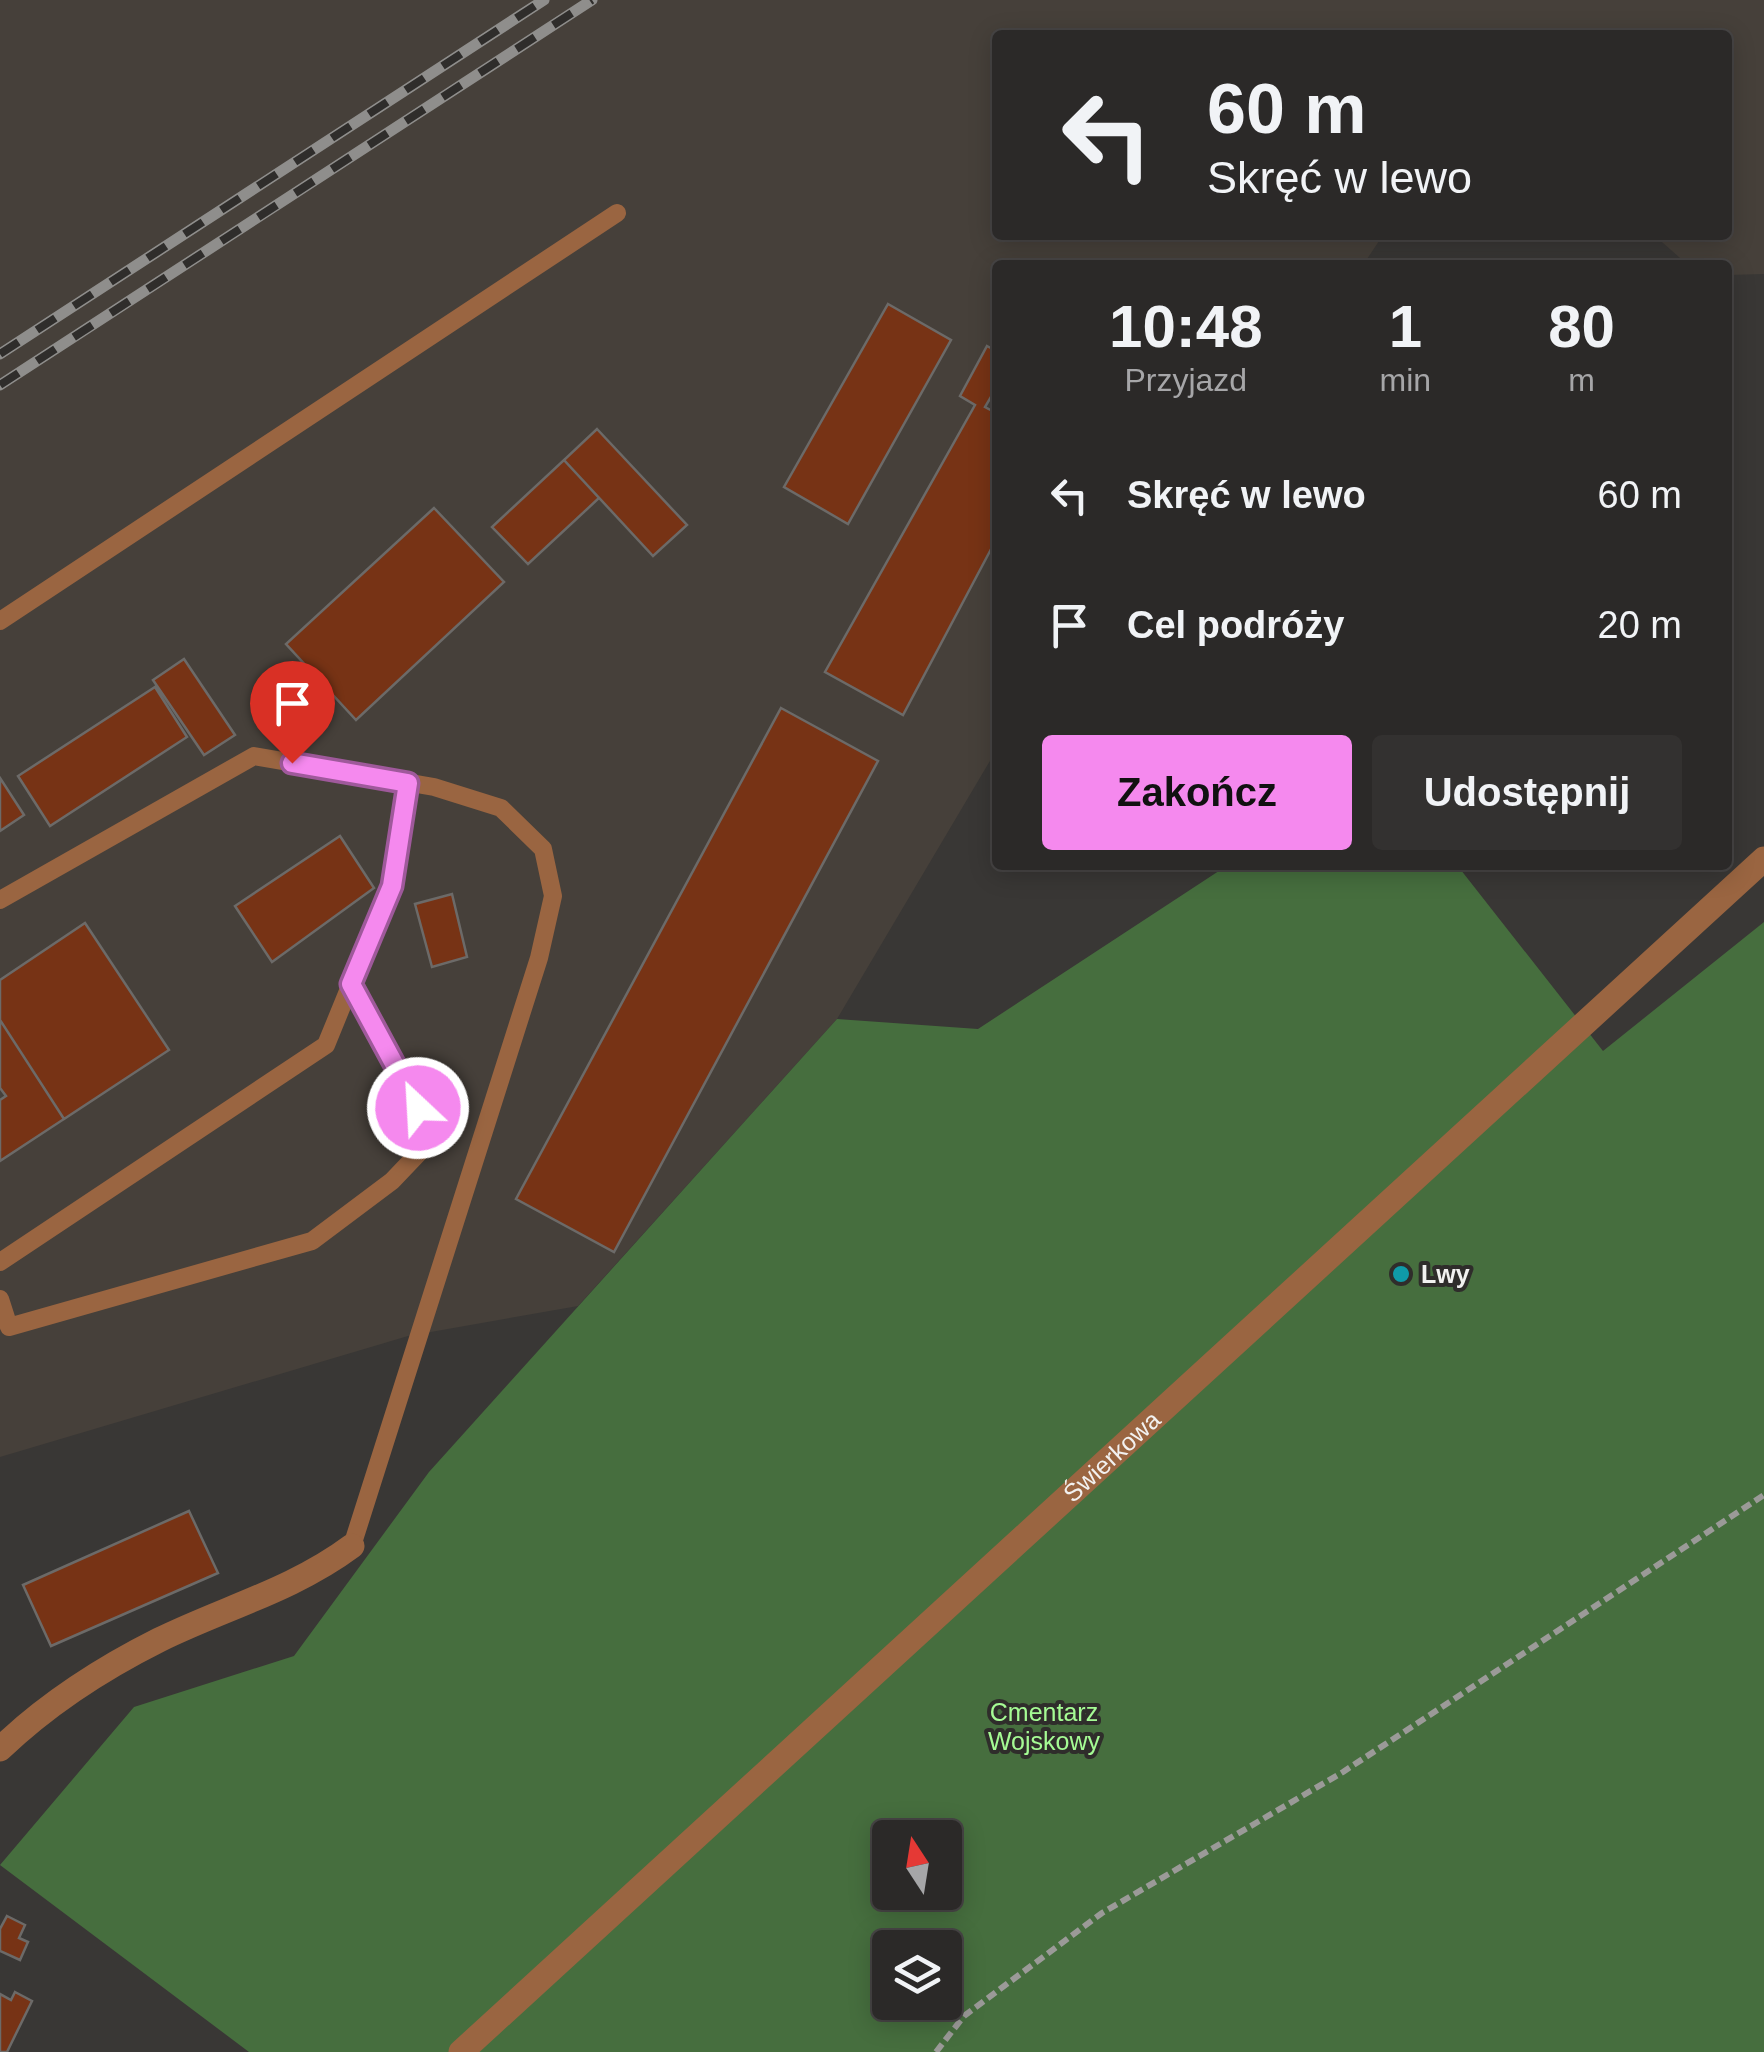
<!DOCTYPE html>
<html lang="pl">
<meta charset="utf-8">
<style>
body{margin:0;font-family:Helvetica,sans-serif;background:#333130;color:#f1f3f6;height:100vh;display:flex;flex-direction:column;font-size:38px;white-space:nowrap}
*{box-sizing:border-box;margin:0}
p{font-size:32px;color:#a6a6a8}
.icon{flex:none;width:55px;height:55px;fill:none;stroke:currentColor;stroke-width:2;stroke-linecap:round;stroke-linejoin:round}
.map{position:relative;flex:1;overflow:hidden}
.drawer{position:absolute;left:992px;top:260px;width:740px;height:610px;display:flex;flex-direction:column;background:#2b2928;border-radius:10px;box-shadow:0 5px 25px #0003,0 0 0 2px #474545}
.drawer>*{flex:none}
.hud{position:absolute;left:992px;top:30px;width:740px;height:210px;border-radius:10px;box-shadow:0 5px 25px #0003,0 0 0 2px #474545;background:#2b2928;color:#f1f3f6;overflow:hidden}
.needle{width:65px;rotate:348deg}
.controls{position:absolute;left:872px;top:1820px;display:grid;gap:20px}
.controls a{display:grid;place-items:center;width:90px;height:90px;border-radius:10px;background:#2b2928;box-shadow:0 5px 25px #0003,0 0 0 2px #474545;font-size:50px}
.pin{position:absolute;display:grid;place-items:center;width:85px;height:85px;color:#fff;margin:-102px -42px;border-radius:50% 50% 50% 0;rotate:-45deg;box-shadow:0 0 10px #0007}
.pin .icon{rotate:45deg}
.me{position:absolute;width:110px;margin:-55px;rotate:335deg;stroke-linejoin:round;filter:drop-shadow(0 0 8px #0008)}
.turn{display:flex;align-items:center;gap:35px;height:210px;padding:0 50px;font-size:45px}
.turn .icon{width:130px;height:130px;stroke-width:2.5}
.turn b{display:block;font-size:70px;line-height:85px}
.eta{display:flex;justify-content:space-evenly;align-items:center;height:170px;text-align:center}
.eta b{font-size:60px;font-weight:800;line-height:70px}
.cta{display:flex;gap:20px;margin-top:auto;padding:20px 50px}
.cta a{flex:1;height:115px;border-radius:10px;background:#f589ee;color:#111;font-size:40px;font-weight:800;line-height:115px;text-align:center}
.cta a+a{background:#333130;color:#f1f3f6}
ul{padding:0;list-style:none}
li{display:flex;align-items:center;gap:30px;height:130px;padding:0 50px}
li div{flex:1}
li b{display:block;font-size:38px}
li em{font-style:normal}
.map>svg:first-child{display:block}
.built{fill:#46403a}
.green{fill:#466e3e;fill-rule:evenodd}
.building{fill:#773315;stroke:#6c6a68;stroke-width:2.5}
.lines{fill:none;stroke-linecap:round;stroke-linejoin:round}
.path{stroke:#9b9a98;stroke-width:6;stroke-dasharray:10 5;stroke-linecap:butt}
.service{stroke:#9a6541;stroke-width:18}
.minor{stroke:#9a6541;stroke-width:25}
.rail-casing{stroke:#8f8e8c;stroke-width:11}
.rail{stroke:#2f2d2b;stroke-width:8;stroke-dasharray:22;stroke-linecap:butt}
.route-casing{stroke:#9f599b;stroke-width:25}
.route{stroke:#f589ee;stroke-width:18}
.culture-dot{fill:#0f9aa8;stroke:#2f2d2b;stroke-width:4}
.labels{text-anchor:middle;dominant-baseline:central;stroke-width:8;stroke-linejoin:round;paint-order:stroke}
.poi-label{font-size:25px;font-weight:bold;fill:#f2f1f0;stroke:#2f2d2b;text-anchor:start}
.street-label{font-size:25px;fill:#f2f1f0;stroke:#2f2d2b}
.park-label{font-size:25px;fill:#a5fb94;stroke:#2f2d2b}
</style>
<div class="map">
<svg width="1764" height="2052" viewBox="0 0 1764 2052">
<rect width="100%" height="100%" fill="#393735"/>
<!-- built -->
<path class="built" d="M0,0H1764V274L1728,275V265H1688L1654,235H1728V35H998V235H1383L1363,265H998L997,749L837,1019L578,1306L408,1336L0,1457Z"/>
<!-- green -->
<path class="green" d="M1228,865H1457L1603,1051L1764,922V2052H249L0,1865L134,1707L294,1656L429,1472L837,1019L978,1029ZM890,1838H945V1892H890ZM890,1948H945V2002H890Z"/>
<!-- building -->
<path class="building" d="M888,304L951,340L848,524L784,487Z
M987,346L998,352V385L985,407L998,414V536L903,715L825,672L975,405L960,396Z
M597,429L687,525L653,556L564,460Z
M564,460L599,498L528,564L492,527Z
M434,508L504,582L356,720L286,644Z
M184,659L235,735L204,755L153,680Z
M155,687L187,737L50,826L18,776Z
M781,708L878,761L614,1252L516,1199Z
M0,778L24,815L0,831Z
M340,836L374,888L272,962L235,906Z
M452,894L467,957L432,967L415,904Z
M85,923L169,1050L64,1119L0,1020V980Z
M0,1020L64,1119L0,1161V1100L6,1096L0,1088Z
M189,1511L218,1573L51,1646L23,1585Z
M7,1916L25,1925L19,1938L28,1942L20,1960L0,1951V1929Z
M15,1992L32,2001L7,2052H0V1994L11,2000Z"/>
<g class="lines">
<!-- path -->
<path class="path" d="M936,2052L964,2016L1102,1913L1343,1772L1764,1495"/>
<!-- service -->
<path class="service" d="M0,621L617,213
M0,900L254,756L434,787L501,808L543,849L553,896L539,958L352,1546
M0,1262L326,1045L391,886L409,783
M0,1299L9,1327L312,1241L392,1181L432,1139L405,1077L351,984"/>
<!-- minor -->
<g class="minor">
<path d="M0,1749C46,1705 101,1669 159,1640C224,1608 293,1590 352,1546"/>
<path id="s1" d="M461,2052L1764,859"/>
</g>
<!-- rail casing -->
<g class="rail-casing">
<path id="rail" d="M0,354L544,0
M0,385L592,0"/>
</g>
<!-- rail -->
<use href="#rail" class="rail"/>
</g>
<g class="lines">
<!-- route casing -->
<g class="route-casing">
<path id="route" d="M292,763L408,783L392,886L351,984L418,1108"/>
</g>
<!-- route -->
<use href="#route" class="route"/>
</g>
<!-- markers -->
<circle class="culture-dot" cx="1401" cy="1274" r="10"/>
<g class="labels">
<!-- poi labels -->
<g class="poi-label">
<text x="1421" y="1274">Lwy</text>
</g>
<!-- street labels -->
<g class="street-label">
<text stroke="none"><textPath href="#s1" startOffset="882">Świerkowa</textPath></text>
</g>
<!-- park labels -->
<g class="park-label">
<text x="1044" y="1712">Cmentarz<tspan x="1044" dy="29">Wojskowy</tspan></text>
</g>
</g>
</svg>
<div class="controls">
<a><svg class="needle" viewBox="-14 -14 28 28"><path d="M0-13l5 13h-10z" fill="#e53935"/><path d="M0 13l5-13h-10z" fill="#a6a6a8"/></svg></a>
<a><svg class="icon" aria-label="layers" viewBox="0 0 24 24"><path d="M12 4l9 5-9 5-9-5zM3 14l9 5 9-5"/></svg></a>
</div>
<div class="pin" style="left:292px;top:763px;background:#d93025"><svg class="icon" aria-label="arrive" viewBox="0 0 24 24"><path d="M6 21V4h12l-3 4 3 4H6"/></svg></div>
<svg class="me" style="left:418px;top:1108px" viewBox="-20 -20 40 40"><circle r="17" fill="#f589ee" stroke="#fff" stroke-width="3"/><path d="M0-11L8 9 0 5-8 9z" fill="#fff"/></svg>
<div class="hud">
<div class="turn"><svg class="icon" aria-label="left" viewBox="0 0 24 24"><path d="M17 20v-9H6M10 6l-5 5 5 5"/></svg><div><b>60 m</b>Skręć w lewo</div></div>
</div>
<section class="drawer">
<div class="eta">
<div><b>10:48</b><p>Przyjazd</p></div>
<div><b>1</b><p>min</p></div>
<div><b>80</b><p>m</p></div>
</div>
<ul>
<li><svg class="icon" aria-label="left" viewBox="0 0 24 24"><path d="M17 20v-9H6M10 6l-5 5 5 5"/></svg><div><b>Skręć w lewo</b></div><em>60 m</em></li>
<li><svg class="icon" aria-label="arrive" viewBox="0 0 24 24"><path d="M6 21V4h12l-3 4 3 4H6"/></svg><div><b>Cel podróży</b></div><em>20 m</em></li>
</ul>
<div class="cta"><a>Zakończ</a><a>Udostępnij</a></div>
</section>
</div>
